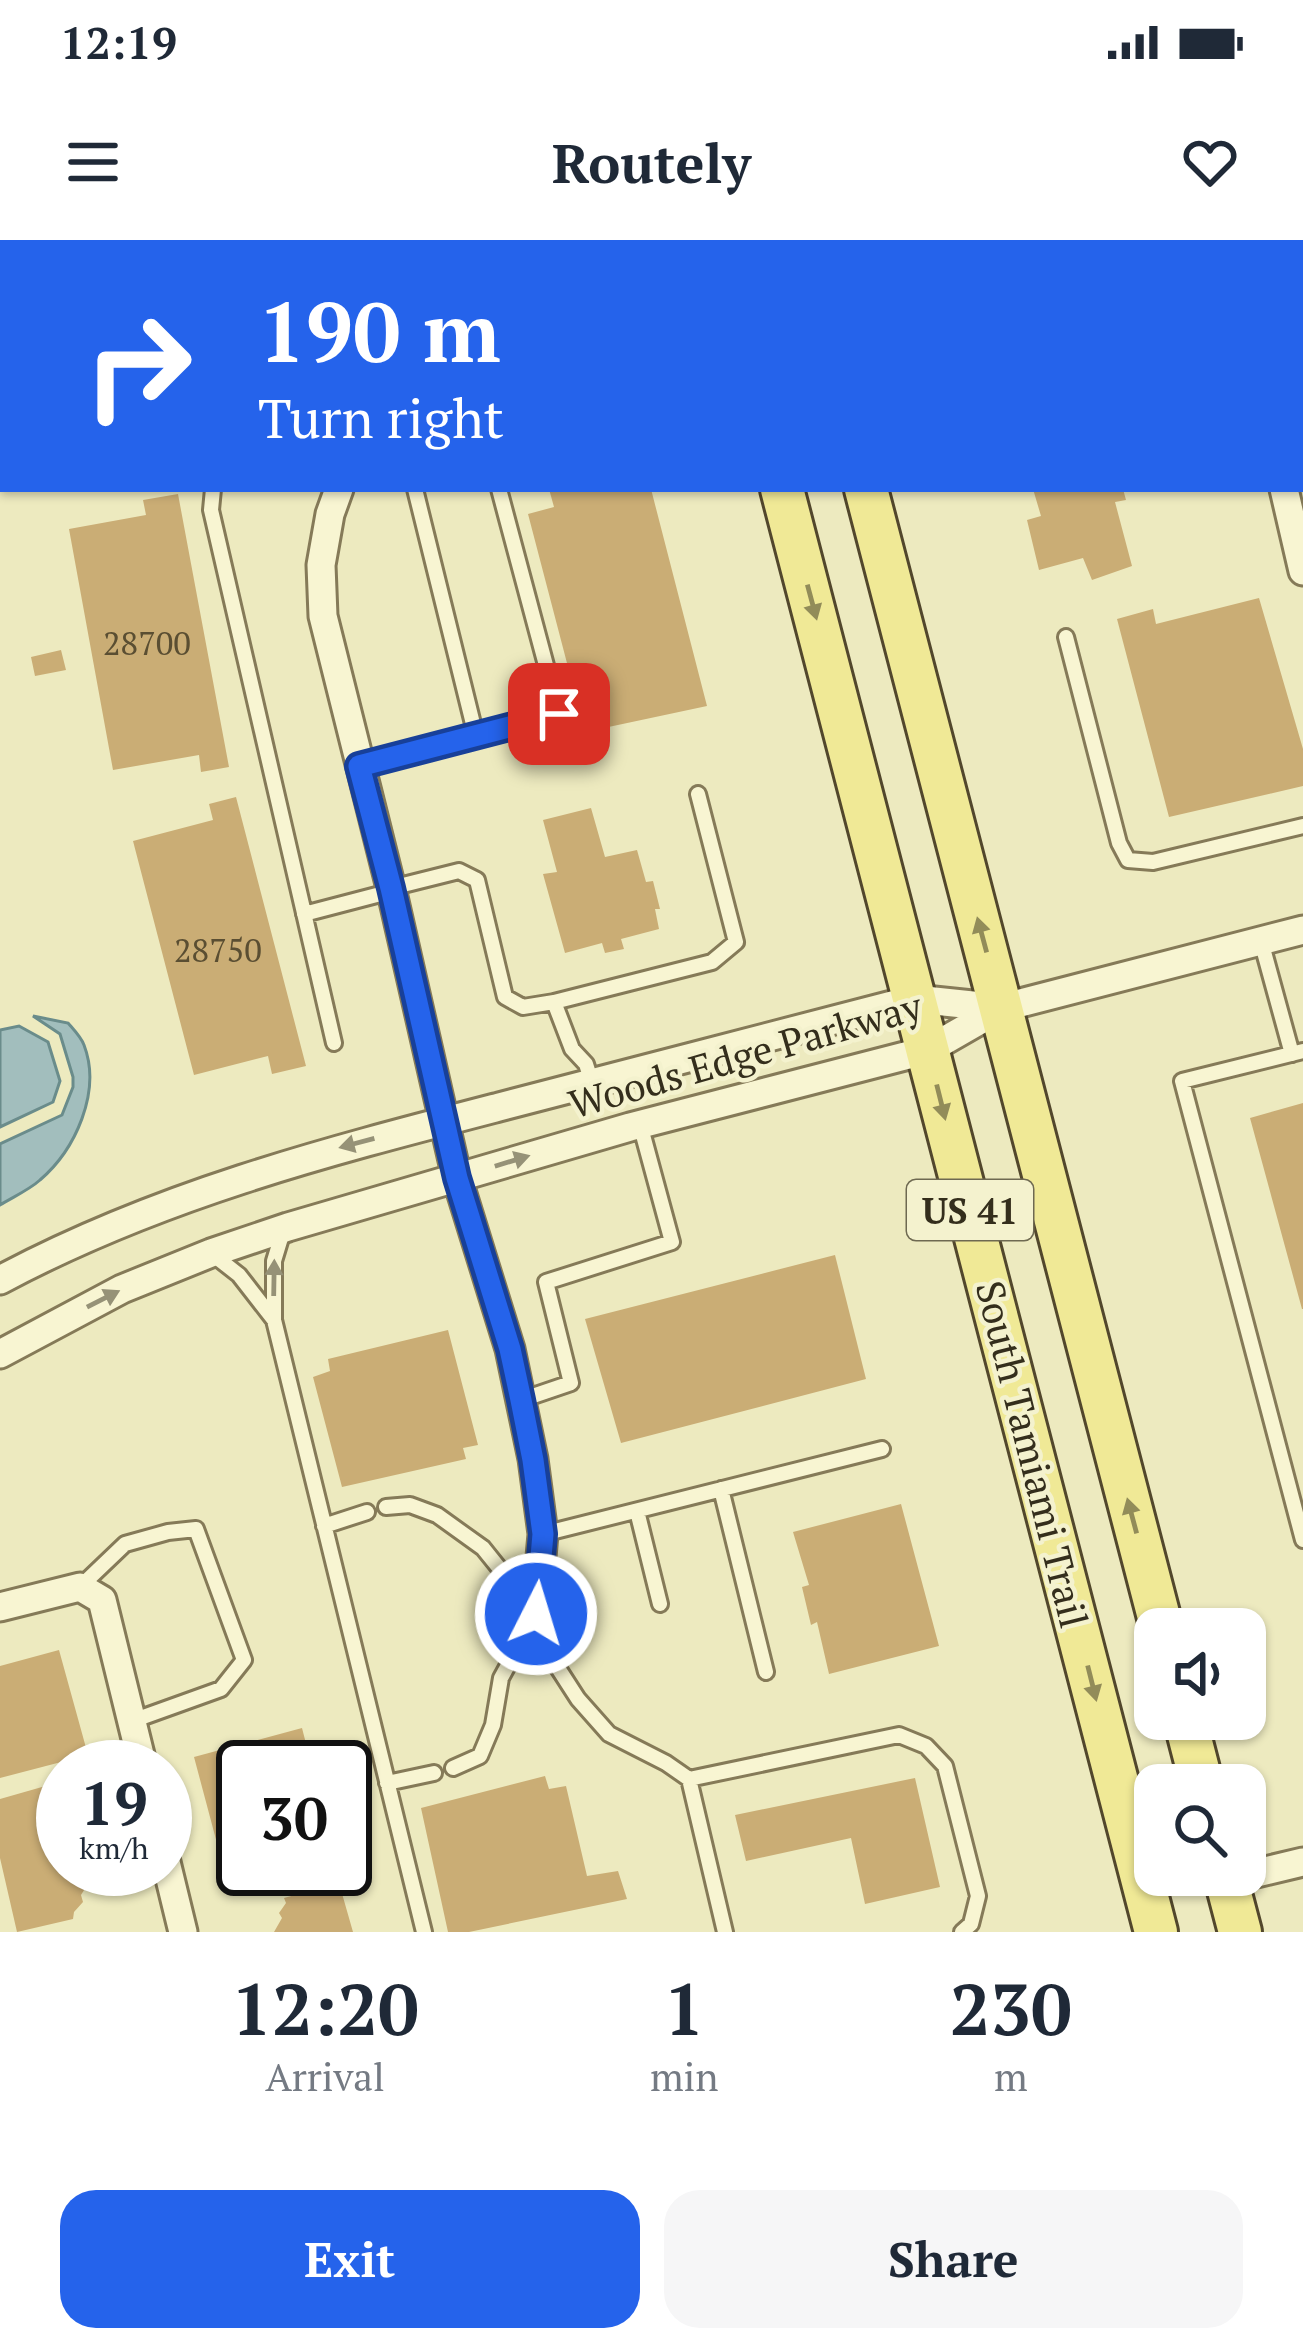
<!DOCTYPE html>
<style>
body{margin:0;font-family:"PT Serif",serif;background:#f6f6f7;color:#1f2937;height:100vh;display:flex;flex-direction:column;font-size:45px;white-space:nowrap}
*{box-sizing:border-box;margin:0}
p{font-size:39px;color:#747a83}
.icon{flex:none;width:66px;height:66px;fill:none;stroke:currentColor;stroke-width:2;stroke-linecap:round;stroke-linejoin:round}
.map{position:relative;height:1692px;overflow:hidden}
.side{display:flex;flex-direction:column;background:#fff;flex:1}
.side>*{flex:none}
.top-card{position:absolute;left:0px;top:0px;width:1305px;height:252px;box-shadow:0 3px 9px #0004;background:#2563eb;color:#fff;overflow:hidden}
.controls{position:absolute;left:1134px;top:1368px;display:grid;gap:24px}
.controls a{display:grid;place-items:center;width:132px;height:132px;border-radius:24px;background:#fff;box-shadow:0 3px 9px #0004;font-size:60px}
.speed{position:absolute;left:36px;top:1500px;display:flex;gap:24px;font-size:60px;font-weight:700;text-align:center}
.speed>*{display:grid;place-content:center;width:156px;height:156px;border-radius:50%;background:#fff;box-shadow:0 3px 9px #0004;line-height:1}
.speed small{font-size:30px;font-weight:400}
.speed .limit{border:6px solid #111;border-radius:18px;background:#fff;color:#111}
.pin{position:absolute;display:grid;place-items:center;width:102px;height:102px;color:#fff;margin:-51px;border-radius:24px;box-shadow:0 6px 18px #0006}
.me{position:absolute;width:132px;margin:-66px;rotate:5deg;stroke-linejoin:round;filter:drop-shadow(0 0 9px #0008)}
.turn{display:flex;align-items:center;gap:42px;height:252px;padding:0 60px;font-size:54px}
.turn .icon{width:156px;height:156px;stroke-width:2.5}
.turn b{display:block;font-size:84px;line-height:102px}
.eta{display:flex;justify-content:space-evenly;align-items:center;height:204px;text-align:center}
.eta b{font-size:72px;font-weight:800;line-height:84px}
.cta{display:flex;gap:24px;margin-top:auto;padding:24px 60px}
.cta a{flex:1;height:138px;border-radius:36px;background:#2563eb;color:#fff;font-size:48px;font-weight:800;line-height:138px;text-align:center}
.cta a+a{background:#f6f6f7;color:#1f2937}
.status{display:flex;justify-content:space-between;align-items:center;height:84px;padding:0 60px;background:#fff;direction:ltr}
.status svg{height:33px;fill:currentColor}
header{display:flex;justify-content:space-between;align-items:center;height:156px;padding:0 60px;background:#fff;font-size:54px;font-weight:800}
.map>svg:first-child{display:block}
.water{fill:#a2bebd;stroke:#6a8c8b;stroke-width:3}
.building{fill:#caad75}
.lines{fill:none;stroke-linecap:round;stroke-linejoin:round}
.service-casing{stroke:#857a58;stroke-width:20}
.minor-casing{stroke:#857a58;stroke-width:33}
.primary-casing{stroke:#52472c;stroke-width:48}
.service{stroke:#f8f5d2;stroke-width:14}
.minor{stroke:#f8f5d2;stroke-width:27}
.primary{stroke:#f0e996;stroke-width:42}
.oneway{fill:#928c59}
.oneway2{fill:#969277}
.route-casing{stroke:#184099;stroke-width:30}
.route{stroke:#2563eb;stroke-width:21}
.labels{text-anchor:middle;dominant-baseline:central;stroke-width:9;stroke-linejoin:round;paint-order:stroke}
.number-label{font-size:33px;fill:#5a4e32}
.shield{fill:#f4f2ce;stroke:#6e6951;stroke-width:3}
.shield-label{font-size:36px;font-weight:bold;fill:#342e1c}
.street-label{font-size:39px;fill:#342e1c;stroke:#f4f2ce}
</style>
<div class="status"><b>12:19</b><svg viewBox="0 0 49 12"><path d="M0 12V9h3v3zM5 12V6h3v6zM10 12V3h3v9zM15 12V0h3v12zM26 1h20v11H26zM47 4h2v5h-2z"/></svg></div>
<header><svg class="icon" aria-label="menu" viewBox="0 0 24 24"><path d="M4 6h16M4 12h16M4 18h16"/></svg>Routely<svg class="icon" aria-label="heart" viewBox="0 0 24 24"><path d="M12 20l-8-8c-3-5 5-10 8-4 3-6 11-1 8 4z"/></svg></header>
<div class="map">
<svg width="1303" height="1692" viewBox="0 0 1303 1692">
<rect width="100%" height="100%" fill="#edeabf"/>
<!-- water -->
<path class="water" d="M33,776L68,783C74,790 81,797 84,805C102,852 75,910 40,940C29,950 13,957 0,965V904L62,875L73,847V837L60,794Z
M19,786L48,802L60,841L53,862L0,887V790Z"/>
<!-- building -->
<path class="building" d="M549,249H651L707,466L585,492L528,274L554,267Z
M1033,249H1123L1126,260L1115,262L1132,326L1092,340L1083,318L1039,330L1027,280L1041,276Z
M178,254L229,527L201,532L199,515L113,530L69,289L146,275L143,260Z
M1259,358L1303,509V546L1169,577L1117,379L1153,369L1156,384Z
M61,410L66,430L35,436L31,417Z
M236,557L306,826L272,834L268,816L194,835L133,601L213,580L209,564Z
M591,568L605,617L637,610L646,642L653,641L660,669H655L659,689L621,699L624,709L605,713L602,703L565,713L543,634L557,632L543,580Z
M1303,863V1069H1302L1250,878Z
M835,1015L866,1139L621,1203L585,1079Z
M448,1090L478,1205L463,1208L466,1219L342,1247L313,1137L330,1131L328,1119Z
M901,1264L939,1406L829,1434L817,1382L811,1385L802,1347L809,1345L793,1292Z
M59,1410L88,1515L0,1538V1426Z
M302,1488L312,1527H243V1613L236,1603L218,1607L194,1517Z
M545,1536L549,1549L566,1546L587,1636L618,1631L627,1659L469,1692H448L421,1568Z
M915,1538L940,1647L865,1664L851,1598L746,1621L735,1575Z
M63,1541V1629H100L95,1641L89,1642L81,1655L83,1662L74,1672L73,1679L17,1692L0,1618V1559Z
M339,1643L353,1692H274L282,1678L279,1673L286,1663L284,1658Z"/>
<g class="lines">
<!-- service casing -->
<g class="service-casing">
<path id="service" d="M73,0L74,3
M168,3V0
M0,168H3
M213,249L211,270L334,803
M415,249L476,496
M1066,397L1119,603L1128,620L1153,622L1303,586
M360,526L559,474L499,249
M391,648L459,631L477,640L505,757L523,767L554,762L572,809L586,824L592,843
M304,674L392,651
M1261,701L1292,814
M554,762L712,722L736,702L698,554
M1303,811L1182,841L1303,1300
M211,1013L239,1035L274,1080V1021L284,988
M274,1080L424,1692
M521,1160L571,1143L546,1042L672,1002L640,884
M721,1249L766,1432
M386,1267L410,1265L437,1275L483,1308L536,1374L558,1428L578,1459L609,1494L666,1523L689,1539L725,1692
M637,1271L660,1364
M324,1286L367,1272
M543,1294L882,1209
M80,1347L125,1304L168,1292L196,1289L244,1420L221,1449L132,1481
M453,1528L480,1516L493,1485L501,1438L536,1374
M689,1539L899,1495L926,1506L945,1526L978,1656L971,1684L962,1692
M387,1543L434,1533"/>
</g>
<!-- minor casing -->
<g class="minor-casing">
<path id="minor" d="M332,0L333,3
M1200,0L1201,3
M339,249L330,274L321,325L323,376L391,648L457,938L510,1109L533,1219L543,1294L536,1374
M1284,249L1303,331
M0,1040C159,955 326,912 499,867C638,831 776,795 915,759L1001,768
M0,1114L122,1049L211,1013L288,987L630,887L928,810L1001,768L1303,690
M0,1367L80,1347L102,1360L143,1527
M165,1618L183,1692
M1227,1640L1303,1622"/>
</g>
<!-- primary casing -->
<g class="primary-casing">
<path id="primary" d="M718,0V3
M801,0L802,3
M782,249L1156,1692
M866,249L1162,1389
M1185,1479L1202,1545
M1225,1635L1240,1692"/>
</g>
<!-- service -->
<use href="#service" class="service"/>
<!-- minor -->
<use href="#minor" class="minor"/>
<!-- primary -->
<use href="#primary" class="primary"/>
</g>
<!-- one-way arrows -->
<defs><path id="oneway-solid" d="M-6-.8H1V-3.2L6.5 0L1 3.2V.8H-6Z" transform="scale(3)"/></defs>
<g class="oneway">
<use href="#oneway-solid" transform="translate(812 362) rotate(75)"/>
<use href="#oneway-solid" transform="translate(982 695) rotate(-105)"/>
<use href="#oneway-solid" transform="translate(941 862) rotate(76)"/>
<use href="#oneway-solid" transform="translate(1132 1276) rotate(-105)"/>
<use href="#oneway-solid" transform="translate(1092 1443) rotate(76)"/>
</g>
<g class="oneway2">
<use href="#oneway-solid" transform="translate(357 903) rotate(165)"/>
<use href="#oneway-solid" transform="translate(512 921) rotate(-17)"/>
<use href="#oneway-solid" transform="translate(274 1038) rotate(-89)"/>
<use href="#oneway-solid" transform="translate(103 1059) rotate(-27)"/>
</g>
<g class="lines">
<!-- route casing -->
<g class="route-casing">
<path id="route" d="M536,1374L543,1294L533,1220L521,1160L510,1109L457,938L391,648L359,526L559,474"/>
</g>
<!-- route -->
<use href="#route" class="route"/>
</g>
<g class="labels">
<!-- number labels -->
<g class="number-label">
<text x="147" y="402">28700</text>
<text x="218" y="709">28750</text>
</g>
<!-- shield labels -->
<rect class="shield" x="907" y="940" width="126" height="60" rx="9"/>
<g class="shield-label">
<text x="970" y="970">US 41</text>
</g>
<!-- street labels -->
<g class="street-label">
<text transform="translate(745 814) rotate(-16)">Woods Edge Parkway</text>
<text transform="translate(1033 1214) rotate(76)">South Tamiami Trail</text>
</g>
</g>
</svg>
<div class="controls">
<a><svg class="icon" aria-label="sound" viewBox="0 0 24 24"><path d="M4 9h4l5-4v14l-5-4H4zM17 9q2 3 0 6"/></svg></a>
<a><svg class="icon" aria-label="search" viewBox="0 0 24 24"><circle cx="10" cy="10" r="6"/><path d="M15 15l6 6"/></svg></a>
</div>
<div class="speed"><div>19<small>km/h</small></div><div class="limit">30</div></div>
<div class="pin" style="left:559px;top:474px;background:#d93025"><svg class="icon" aria-label="arrive" viewBox="0 0 24 24"><path d="M6 21V4h12l-3 4 3 4H6"/></svg></div>
<svg class="me" style="left:536px;top:1374px" viewBox="-20 -20 40 40"><circle r="17" fill="#2563eb" stroke="#fff" stroke-width="3"/><path d="M0-11L8 9 0 5-8 9z" fill="#fff"/></svg>
<div class="top-card">
<div class="turn"><svg class="icon" aria-label="right" viewBox="0 0 24 24"><path d="M7 20v-9h11M14 6l5 5-5 5"/></svg><div><b>190 m</b>Turn right</div></div>
</div>
</div>
<section class="side">
<div class="eta">
<div><b>12:20</b><p>Arrival</p></div>
<div><b>1</b><p>min</p></div>
<div><b>230</b><p>m</p></div>
</div>
<div class="cta"><a>Exit</a><a>Share</a></div>
</section>
